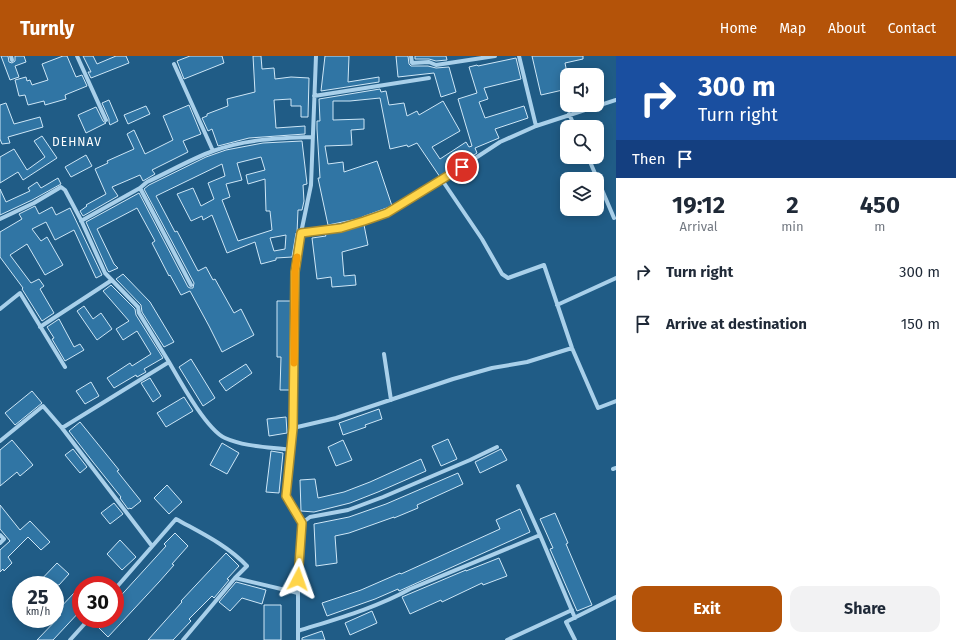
<!DOCTYPE html>
<style>
body{margin:0;font-family:"Fira Sans",sans-serif;background:#f2f2f3;color:#1f2937;height:100vh;display:flex;flex-direction:column;font-size:15px;white-space:nowrap}
*{box-sizing:border-box;margin:0}
p{font-size:13px;color:#747a83}
.icon{flex:none;width:22px;height:22px;fill:none;stroke:currentColor;stroke-width:2;stroke-linecap:round;stroke-linejoin:round}
.map{position:relative;flex:1;overflow:hidden}
.drawer{display:flex;flex-direction:column;background:#fff;width:340px}
.drawer>*{flex:none}
.hud{background:#1a4fa0;color:#fff;overflow:hidden}
.tools{position:absolute;left:560px;top:12px;display:grid;gap:8px}
.tools a{display:grid;place-items:center;width:44px;height:44px;border-radius:8px;background:#fff;box-shadow:0 2px 10px #0003;font-size:20px}
.speed{position:absolute;left:12px;top:520px;display:flex;gap:8px;font-size:20px;font-weight:700;text-align:center}
.speed>*{display:grid;place-content:center;width:52px;height:52px;border-radius:50%;background:#fff;box-shadow:0 2px 10px #0003;line-height:1}
.speed small{font-size:10px;font-weight:400}
.speed .limit{border:6px solid #d22;background:#fff;color:#111}
.pin{position:absolute;display:grid;place-items:center;width:34px;height:34px;color:#fff;margin:-17px;border:2px solid #fff;border-radius:50%;box-shadow:0 1px 4px #0007}
.me{position:absolute;width:44px;margin:-22px;rotate:4deg;stroke-linejoin:round;filter:drop-shadow(0 0 3px #0008)}
.turn{display:flex;align-items:center;gap:14px;height:84px;padding:0 16px;font-size:18px}
.turn .icon{width:52px;height:52px;stroke-width:2.5}
.turn b{display:block;font-size:28px;line-height:34px}
.then{display:flex;align-items:center;height:38px;padding:0 16px;background:#0003;gap:8px;font-size:15px}
.eta{display:flex;justify-content:space-evenly;align-items:center;height:68px;text-align:center}
.eta b{font-size:24px;font-weight:700;line-height:28px}
.button{display:flex;gap:8px;margin-top:auto;padding:8px 16px}
.button a{flex:1;height:46px;border-radius:12px;background:#b45309;color:#fff;font-size:16px;font-weight:700;line-height:46px;text-align:center}
.button a+a{background:#f2f2f3;color:#1f2937}
ul{padding:0;list-style:none}
li{display:flex;align-items:center;gap:12px;height:52px;padding:0 16px}
li div{flex:1}
li b{display:block;font-size:15px}
li em{font-style:normal}
header{display:flex;align-items:center;gap:24px;box-sizing:border-box;height:56px;padding:0 20px;background:#b45309;color:#fff}
header strong{font-size:19px}
nav{display:flex;gap:22px;margin-inline-start:auto;font-size:14px}
main{display:flex;flex:1;min-height:0}
.map>svg:first-child{display:block}
.building{fill:#3075a4;stroke:#cee7f7;fill-rule:evenodd}
.lines{fill:none;stroke-linecap:round;stroke-linejoin:round}
.street{stroke:#a9d0ea;stroke-width:4}
.route-casing{stroke:#a68a30;stroke-width:10}
.route{stroke:#ffd54a;stroke-width:7}
.slow{stroke:#f59e0b;stroke-width:7}
.labels{text-anchor:middle;dominant-baseline:central;stroke-width:4;stroke-linejoin:round;paint-order:stroke}
.quarter-label{font-size:12px;letter-spacing:1px;fill:#fff;stroke:#205c86}
</style>
<header>
<strong>Turnly</strong>
<nav><a>Home</a><a>Map</a><a>About</a><a>Contact</a></nav>
</header>
<main>
<div class="map">
<svg width="616" height="584" viewBox="0 0 616 584">
<rect width="100%" height="100%" fill="#205c86"/>
<!-- building -->
<path class="building" d="M1,0H8L9,6L12,7L15,5V0H24L26,6L15,10L19,21L10,24Z
M63,0H67L76,21L82,19L87,30L65,39L66,43L45,49L44,45L28,49L25,39L19,40L15,24L26,21L27,25L30,24L32,29L48,24L42,8Z
M83,0H93L97,8L116,0H126L129,7L91,22L88,16H91Z
M190,0H222L224,7L184,23L177,5Z
M253,0H261L262,13L274,12L275,23L291,21L309,22L308,61H301V50H291V43L274,44L276,72L305,70V78L249,82L218,90L212,73L208,75L202,62L207,60V58L228,50L227,43L255,36Z
M325,0H349L348,26L379,21V26L321,35Z
M396,0H408L409,8L411,10H428L436,12L449,11L456,36L441,41L434,17L398,21Z
M415,0H446L447,4L436,5L429,3H415Z
M532,0H583V3L565,7L567,17V33L541,39Z
M516,2L521,23L484,32L488,43L479,46L485,62L524,50L528,62L495,73L499,82L475,92L477,97L440,121L417,87L408,91L407,89L390,93L380,42L350,45H333V64L364,63V73L351,74L352,89L325,90L328,108L343,106L344,116L377,105L392,150L362,161V162L328,169L318,122H320L317,73V65H320L319,43L380,33L381,36L386,35L389,49L404,47L407,60L417,55L419,59L443,45L460,75L432,91L440,103L466,86L469,91L472,90L458,43L477,37L469,11L477,9L478,10Z
M109,44L118,65L110,69L109,66V63L102,47Z
M6,47L14,68L40,61L43,71L8,81L10,87L2,88L0,83V49Z
M189,49L201,78L183,85L188,96L152,114L155,118L143,125L140,119L112,131L118,140L83,160L80,155L87,150L86,149L106,138L95,113L108,107L107,105L134,93L127,78L134,74L145,98L173,84L163,60Z
M146,50L150,58L128,68L124,59Z
M96,51L103,65L106,67L86,77L78,59Z
M42,80L57,102L23,124L18,116L0,127V101L14,93L27,114L45,101L34,85Z
M302,85L307,128L303,129L304,145L302,154H298L297,177H296L292,201L276,202V204L261,208L255,186L227,197L212,159L203,164L202,160L191,165L177,138L193,132L201,150L214,143L208,127L225,120L222,108L156,140L175,176L177,175L198,215L206,211L213,224L215,223L234,257L241,253L254,279L222,296L209,270L190,235L181,239L170,219L169,220L152,187L155,185L137,152L97,173L114,208L118,212L109,216L108,215L86,166L139,137L188,231L190,232H193L194,227L144,133L149,129L206,101L226,94L263,87ZM261,101L265,114L246,119L248,128L265,123L266,155H270L272,174L238,185L222,144L230,141L226,128L242,124L237,107ZM286,179L285,193L274,195L270,182Z
M86,99L92,110L71,121L65,111Z
M58,122L61,128L32,144L0,159V133L6,146L30,135L28,132L37,126L41,132Z
M35,150L39,158L52,151L56,159L70,152L102,219L96,222L74,174L55,184L46,166L32,173L41,185L47,181L63,209L45,219L27,188L10,199L31,227L39,223L44,230L40,233L54,257L42,265L22,233L23,232L0,201V176L22,163L19,158Z
M364,169L368,189L342,196L344,220L355,219L356,229L332,231L331,221L317,223L312,182L326,180L325,178L329,176Z
M123,218L150,246L174,286L164,291L142,256L141,249L116,223Z
M111,229L135,253L136,259L163,302L144,313L146,316L137,321L136,319L114,332L107,322L130,307L132,310L151,298L137,275L123,284L116,273L129,265L103,235Z
M277,245H291L290,334H280L281,301H277Z
M84,250L93,263L101,257L112,273L97,284L77,255Z
M59,263L74,291L80,288L84,294L65,305L52,283L54,282L47,271Z
M191,303L215,342L203,350L179,311Z
M246,308L252,317L226,335L219,325Z
M150,322L161,340L153,346L141,327Z
M91,326L99,340L85,348L76,335Z
M32,335L42,347L15,369L5,357Z
M184,341L193,355L166,371L157,357Z
M379,353L382,363L365,369L366,371L343,379L339,367Z
M286,361L287,377L269,380L267,363Z
M80,366L119,414L117,415L141,445L131,453L130,452L128,453L120,442L121,441L93,406L69,375Z
M448,383L457,403L441,410L432,390Z
M12,384L33,409L20,420L17,416L0,430V394Z
M343,384L352,404L336,410L328,391Z
M222,387L239,397L227,418L210,409Z
M73,393L87,411L80,417L65,399Z
M501,393L507,404L480,417L475,406Z
M271,395L283,397L279,437L266,436Z
M421,403L426,415L378,436L350,447L314,456L301,455L300,424L315,423L318,442L344,436L370,426Z
M458,417L463,428L417,449L418,452L394,462V461L349,477L335,480L337,507L316,510L314,468L349,461L386,448Z
M167,429L182,446L169,458L154,442Z
M114,447L123,458L110,468L101,457Z
M0,449L20,474L30,465L50,486L41,494L28,481L8,501L12,507L4,515L3,513L0,516V494L10,485L0,473Z
M520,453L530,476L399,535L398,533L375,543L327,560L322,547L361,534L400,517L401,518L500,473L496,464Z
M555,457L568,487L566,488L592,549L577,555L550,493L553,492L540,463Z
M175,477L188,490L172,508L174,509L159,526L108,581L95,568L99,563H115V546L166,490L164,488Z
M120,484L136,501L122,514L107,498Z
M226,497L239,510L227,523L229,524L214,542L212,540L189,563L191,565L173,584H148L182,546L181,545Z
M499,502L507,520L483,529L482,527L442,546L441,544L410,558L402,541L466,514V515Z
M57,507L69,518L59,529H36Z
M236,526L266,534L262,548L242,542L230,555L219,546Z
M75,536L81,541V554L53,584H37L61,559L57,555Z
M264,549H281V584H264Z
M372,555L377,567L350,579L345,567Z
M322,575L325,584H302V582Z"/>
<g class="lines">
<!-- street -->
<path class="street" d="M11,0L12,4
M77,0L106,64
M411,0L412,7L429,6L436,9L495,0
M519,0L536,70
M174,8L213,95
M314,40L429,22
M569,58L575,71
M588,101L614,162
M442,124L482,183L502,218L508,222L544,209L572,292L598,352L616,345
M140,132L147,126C169,116 191,103 213,95C245,83 279,82 313,81
M0,163L34,147L61,131L65,134L81,164L105,217L138,251L139,257L169,306L62,372
M81,165L140,132L191,229
M301,177L341,171L365,165L387,157L422,137L500,86L536,70L616,44
M557,249L616,222
M0,253L20,237L65,311
M40,271L112,224
M384,298L391,344
M169,306C180,325 206,373 225,382C245,391 270,391 291,394
M293,372L336,362L453,323L492,312L527,306L572,292
M0,385L43,350L62,372L152,490
M613,413L616,412
M518,430L540,479L575,562
M302,467L310,461L348,454L383,441L470,404L497,391
M0,479L4,483L0,487
M115,533L176,463C201,477 227,489 247,510L235,522L298,537
M298,575C336,563 376,552 410,533L540,479
M70,584L89,563
M183,584L235,522
M298,584V537L302,467L286,440L293,372L295,216L301,177L311,129L316,0
M507,584L572,554
M575,584L566,566L616,541"/>
</g>
<g class="lines">
<!-- route casing -->
<g class="route-casing">
<path id="route" d="M298,523L302,467L286,440L293,372L295,216L301,177L341,172L364,165L387,157L462,111"/>
</g>
<!-- route -->
<use href="#route" class="route"/>
<!-- slow -->
<path class="slow" d="M294,307L295,216L297,201"/>
</g>
<g class="labels">
<!-- quarter labels -->
<g class="quarter-label">
<text x="77" y="86">DEHNAV</text>
</g>
</g>
</svg>
<div class="tools">
<a><svg class="icon" aria-label="sound" viewBox="0 0 24 24"><path d="M4 9h4l5-4v14l-5-4H4zM17 9q2 3 0 6"/></svg></a>
<a><svg class="icon" aria-label="search" viewBox="0 0 24 24"><circle cx="10" cy="10" r="6"/><path d="M15 15l6 6"/></svg></a>
<a><svg class="icon" aria-label="layers" viewBox="0 0 24 24"><path d="M12 4l9 5-9 5-9-5zM3 14l9 5 9-5"/></svg></a>
</div>
<div class="speed"><div>25<small>km/h</small></div><div class="limit">30</div></div>
<div class="pin" style="left:462px;top:111px;background:#d93025"><svg class="icon" aria-label="arrive" viewBox="0 0 24 24"><path d="M6 21V4h12l-3 4 3 4H6"/></svg></div>
<svg class="me" style="left:298px;top:523px" viewBox="-20 -20 40 40"><path d="M0-17L14 15 0 8-14 15z" fill="#ffd54a" stroke="#fff" stroke-width="4"/></svg>
</div>
<section class="drawer">
<div class="hud">
<div class="turn"><svg class="icon" aria-label="right" viewBox="0 0 24 24"><path d="M7 20v-9h11M14 6l5 5-5 5"/></svg><div><b>300 m</b>Turn right</div></div>
<div class="then">Then<svg class="icon" aria-label="arrive" viewBox="0 0 24 24"><path d="M6 21V4h12l-3 4 3 4H6"/></svg></div>
</div>
<div class="eta">
<div><b>19:12</b><p>Arrival</p></div>
<div><b>2</b><p>min</p></div>
<div><b>450</b><p>m</p></div>
</div>
<ul>
<li><svg class="icon" aria-label="right" viewBox="0 0 24 24"><path d="M7 20v-9h11M14 6l5 5-5 5"/></svg><div><b>Turn right</b></div><em>300 m</em></li>
<li><svg class="icon" aria-label="arrive" viewBox="0 0 24 24"><path d="M6 21V4h12l-3 4 3 4H6"/></svg><div><b>Arrive at destination</b></div><em>150 m</em></li>
</ul>
<div class="button"><a>Exit</a><a>Share</a></div>
</section>
</main>
